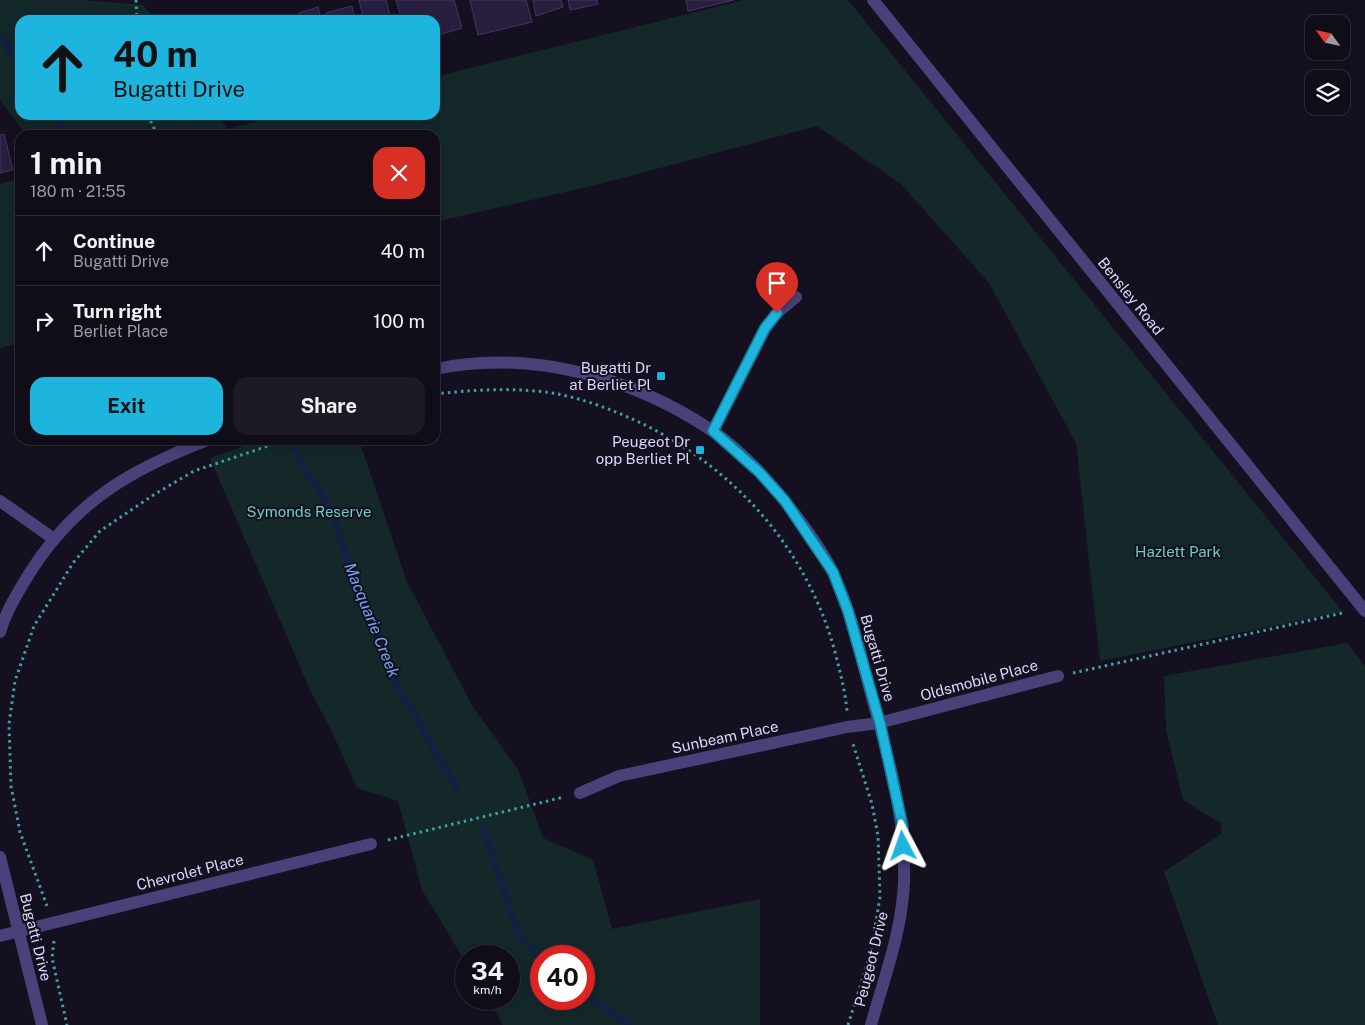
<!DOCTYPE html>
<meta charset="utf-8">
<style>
body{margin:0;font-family:"Public Sans",sans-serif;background:#1e1a25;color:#f1f3f6;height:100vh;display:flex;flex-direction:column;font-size:19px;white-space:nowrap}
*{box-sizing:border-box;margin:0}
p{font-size:16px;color:#9c9ba2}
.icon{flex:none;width:28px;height:28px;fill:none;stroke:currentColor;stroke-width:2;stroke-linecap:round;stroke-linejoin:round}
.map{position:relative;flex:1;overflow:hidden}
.details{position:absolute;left:15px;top:130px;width:425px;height:315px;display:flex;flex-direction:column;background:#100c18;border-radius:15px;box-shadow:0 2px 12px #0003,0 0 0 1px #302c37}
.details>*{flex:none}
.guide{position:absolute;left:15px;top:15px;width:425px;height:105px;border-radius:15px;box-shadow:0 2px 12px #0003,0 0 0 1px #302c37;background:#1db5dd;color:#111;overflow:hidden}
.needle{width:32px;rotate:303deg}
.fabs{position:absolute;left:1305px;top:15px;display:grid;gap:10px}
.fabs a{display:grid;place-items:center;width:45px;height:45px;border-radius:10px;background:#100c18;box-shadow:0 2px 12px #0003,0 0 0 1px #302c37;font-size:25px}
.speed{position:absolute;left:455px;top:945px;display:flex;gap:10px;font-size:25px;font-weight:700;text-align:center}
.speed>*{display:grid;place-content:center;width:65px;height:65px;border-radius:50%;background:#100c18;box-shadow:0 2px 12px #0003,0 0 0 1px #302c37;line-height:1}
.speed small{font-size:12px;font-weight:400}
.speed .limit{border:8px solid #d22;background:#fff;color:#111}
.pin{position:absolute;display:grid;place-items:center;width:42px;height:42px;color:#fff;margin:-51px -21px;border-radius:50% 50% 50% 0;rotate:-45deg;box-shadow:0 0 5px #0007}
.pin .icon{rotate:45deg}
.me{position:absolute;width:55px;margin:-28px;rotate:356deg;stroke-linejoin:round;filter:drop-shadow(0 0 4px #0008)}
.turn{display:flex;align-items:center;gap:18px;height:105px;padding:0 15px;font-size:22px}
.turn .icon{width:65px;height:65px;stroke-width:2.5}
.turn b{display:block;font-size:35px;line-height:42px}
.round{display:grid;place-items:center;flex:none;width:52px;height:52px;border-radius:15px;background:#1e1a25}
.head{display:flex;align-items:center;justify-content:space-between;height:85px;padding:0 15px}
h1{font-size:30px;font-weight:700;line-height:38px}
.cta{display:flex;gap:10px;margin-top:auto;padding:10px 15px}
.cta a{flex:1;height:58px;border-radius:15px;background:#1db5dd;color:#111;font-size:20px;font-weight:700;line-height:58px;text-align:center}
.cta a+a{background:#1e1a25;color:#f1f3f6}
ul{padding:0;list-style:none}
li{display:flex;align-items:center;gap:15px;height:70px;padding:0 15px;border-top:1px solid #302c37}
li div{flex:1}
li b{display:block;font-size:19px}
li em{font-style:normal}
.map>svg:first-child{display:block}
.green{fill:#142829;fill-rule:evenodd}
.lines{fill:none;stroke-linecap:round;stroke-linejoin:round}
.stream{stroke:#142040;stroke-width:7}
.building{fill:#281f3f;stroke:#433467}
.path{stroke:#3ea0a4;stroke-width:3;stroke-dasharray:2.5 4;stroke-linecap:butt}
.minor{stroke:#494179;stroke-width:12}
.tertiary{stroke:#494179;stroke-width:12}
.route-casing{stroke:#137690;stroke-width:12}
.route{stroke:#1db5dd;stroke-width:9}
.poi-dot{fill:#1db5dd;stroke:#151020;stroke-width:2}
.labels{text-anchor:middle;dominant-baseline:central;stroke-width:4;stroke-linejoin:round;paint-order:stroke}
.street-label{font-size:15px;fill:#ddd5f9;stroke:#151020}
.poi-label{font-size:15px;fill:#ddd5f9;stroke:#151020;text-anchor:end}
.park-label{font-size:15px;fill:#6ad0c1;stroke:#151020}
.water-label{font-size:16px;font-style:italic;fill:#70a5ec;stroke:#151020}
</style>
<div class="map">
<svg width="1365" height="1025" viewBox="0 0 1365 1025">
<rect width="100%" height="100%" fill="#151020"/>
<!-- green -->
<path class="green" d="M0,0H81L143,5L156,20H20V115H218L227,129L284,115H435V77L744,0H848L1343,612L1100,661L1076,443L989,283L901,184L817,126L596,185L435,222V135H26L0,100Z
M20,178V343L0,348V184Z
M260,440H359L407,582L473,707L518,769L543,838L593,860L612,929L760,899V1025H503L488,999H509V956H466V963L422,890L398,801L357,788L333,734L310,690L210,458ZM541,956H584V999H541Z
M1347,643L1365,666V1025H1218L1164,872L1221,834L1222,824L1183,800L1166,730L1164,676Z"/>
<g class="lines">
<!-- stream -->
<path class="stream" d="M0,35L20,64
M55,115L68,135
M293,448L333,514L348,564L398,686L457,789
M484,829L519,935L541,959
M584,992L629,1025"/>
</g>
<!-- building -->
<path class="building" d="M359,0H386L391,20H364Z
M396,0H454L462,28L435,36V20H402Z
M470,0H526L532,22L478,35Z
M533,0H561L563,7L536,16Z
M568,0H597L598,4L570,10Z
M686,0H734L688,11Z
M352,6L355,20H328L326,13Z
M318,7L321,20H287L299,17V13Z
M4,134L13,170L0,173V135Z"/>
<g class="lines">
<!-- path -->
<path class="path" d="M136,0L137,20
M148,115L157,135
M435,394C473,390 513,387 552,393C582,398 613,410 641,423C736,469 807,549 835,652C840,672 845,690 847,711
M1073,673L1343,613
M388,840L564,797
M47,906L20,832L11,786L9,724L15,681L34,626L73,563L100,531L155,494L194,471L286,440
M54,941L52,958L67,1025
M848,1025L871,952L880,897L878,836L872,804L853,744"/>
<!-- minor -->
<path class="minor" d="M873,0L1365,611
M713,431L765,329L777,313L796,297
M0,501L54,539
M580,793L619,776L847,727L879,723L1058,676
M0,936L371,844"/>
<!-- tertiary -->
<path class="tertiary" d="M435,369C530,349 632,377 711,430C744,452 777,489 800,521C812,537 825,555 833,573C853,615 862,661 874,705C890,762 906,822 904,882C902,932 884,978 871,1025
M0,632C6,611 18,592 29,574C74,502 131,469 208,440
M0,857L42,1025"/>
</g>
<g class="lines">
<!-- route casing -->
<g class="route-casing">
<path id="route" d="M777,313L765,328L713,431L759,472L785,501L833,572L848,611L880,723L903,827V846"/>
</g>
<!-- route -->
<use href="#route" class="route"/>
</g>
<!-- markers -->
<g class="poi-dot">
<rect x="656" y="371" width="10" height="10" rx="2.5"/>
<rect x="695" y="445" width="10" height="10" rx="2.5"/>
</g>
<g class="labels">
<!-- street labels -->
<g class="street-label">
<text transform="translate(1131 296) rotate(51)">Bensley Road</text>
<text transform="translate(878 658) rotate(74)">Bugatti Drive</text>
<text transform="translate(979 680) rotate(-15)">Oldsmobile Place</text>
<text transform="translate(725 737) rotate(-12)">Sunbeam Place</text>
<text transform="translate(190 872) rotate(-14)">Chevrolet Place</text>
<text transform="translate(36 937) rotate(76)">Bugatti Drive</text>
<text transform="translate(871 959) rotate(-76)">Peugeot Drive</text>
</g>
<!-- poi labels -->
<g class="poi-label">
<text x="651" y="367">Bugatti Dr<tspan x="651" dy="17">at Berliet Pl</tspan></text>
<text x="690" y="441">Peugeot Dr<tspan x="690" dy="17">opp Berliet Pl</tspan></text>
</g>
<!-- park labels -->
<g class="park-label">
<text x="309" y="511">Symonds Reserve</text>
<text x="1178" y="551">Hazlett Park</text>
</g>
<!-- water labels -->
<g class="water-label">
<text transform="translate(372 620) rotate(68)">Macquarie Creek</text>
</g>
</g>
</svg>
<div class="fabs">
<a><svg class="needle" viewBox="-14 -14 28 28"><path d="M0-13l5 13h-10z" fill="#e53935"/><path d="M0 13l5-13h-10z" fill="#9c9ba2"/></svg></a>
<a><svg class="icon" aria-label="layers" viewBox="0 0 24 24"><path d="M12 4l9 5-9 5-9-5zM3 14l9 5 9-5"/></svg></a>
</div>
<div class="speed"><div>34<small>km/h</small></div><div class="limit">40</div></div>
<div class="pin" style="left:777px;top:313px;background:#d93025"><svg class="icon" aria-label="arrive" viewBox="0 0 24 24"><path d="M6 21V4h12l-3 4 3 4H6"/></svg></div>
<svg class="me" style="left:903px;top:846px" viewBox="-20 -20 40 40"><path d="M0-17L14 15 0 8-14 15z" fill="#1db5dd" stroke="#fff" stroke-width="4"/></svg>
<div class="guide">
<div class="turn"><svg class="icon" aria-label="ahead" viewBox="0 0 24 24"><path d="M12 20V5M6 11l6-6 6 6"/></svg><div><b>40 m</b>Bugatti Drive</div></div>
</div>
<section class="details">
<div class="head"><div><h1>1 min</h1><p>180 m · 21:55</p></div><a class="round" style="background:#d93025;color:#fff"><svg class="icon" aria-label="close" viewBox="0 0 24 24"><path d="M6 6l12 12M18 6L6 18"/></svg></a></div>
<ul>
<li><svg class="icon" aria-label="ahead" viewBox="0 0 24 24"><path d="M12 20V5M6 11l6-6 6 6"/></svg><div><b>Continue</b><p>Bugatti Drive</p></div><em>40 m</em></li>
<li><svg class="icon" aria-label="right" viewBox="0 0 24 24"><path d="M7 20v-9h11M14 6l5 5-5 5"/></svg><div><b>Turn right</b><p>Berliet Place</p></div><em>100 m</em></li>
</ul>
<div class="cta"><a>Exit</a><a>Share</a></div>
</section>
</div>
